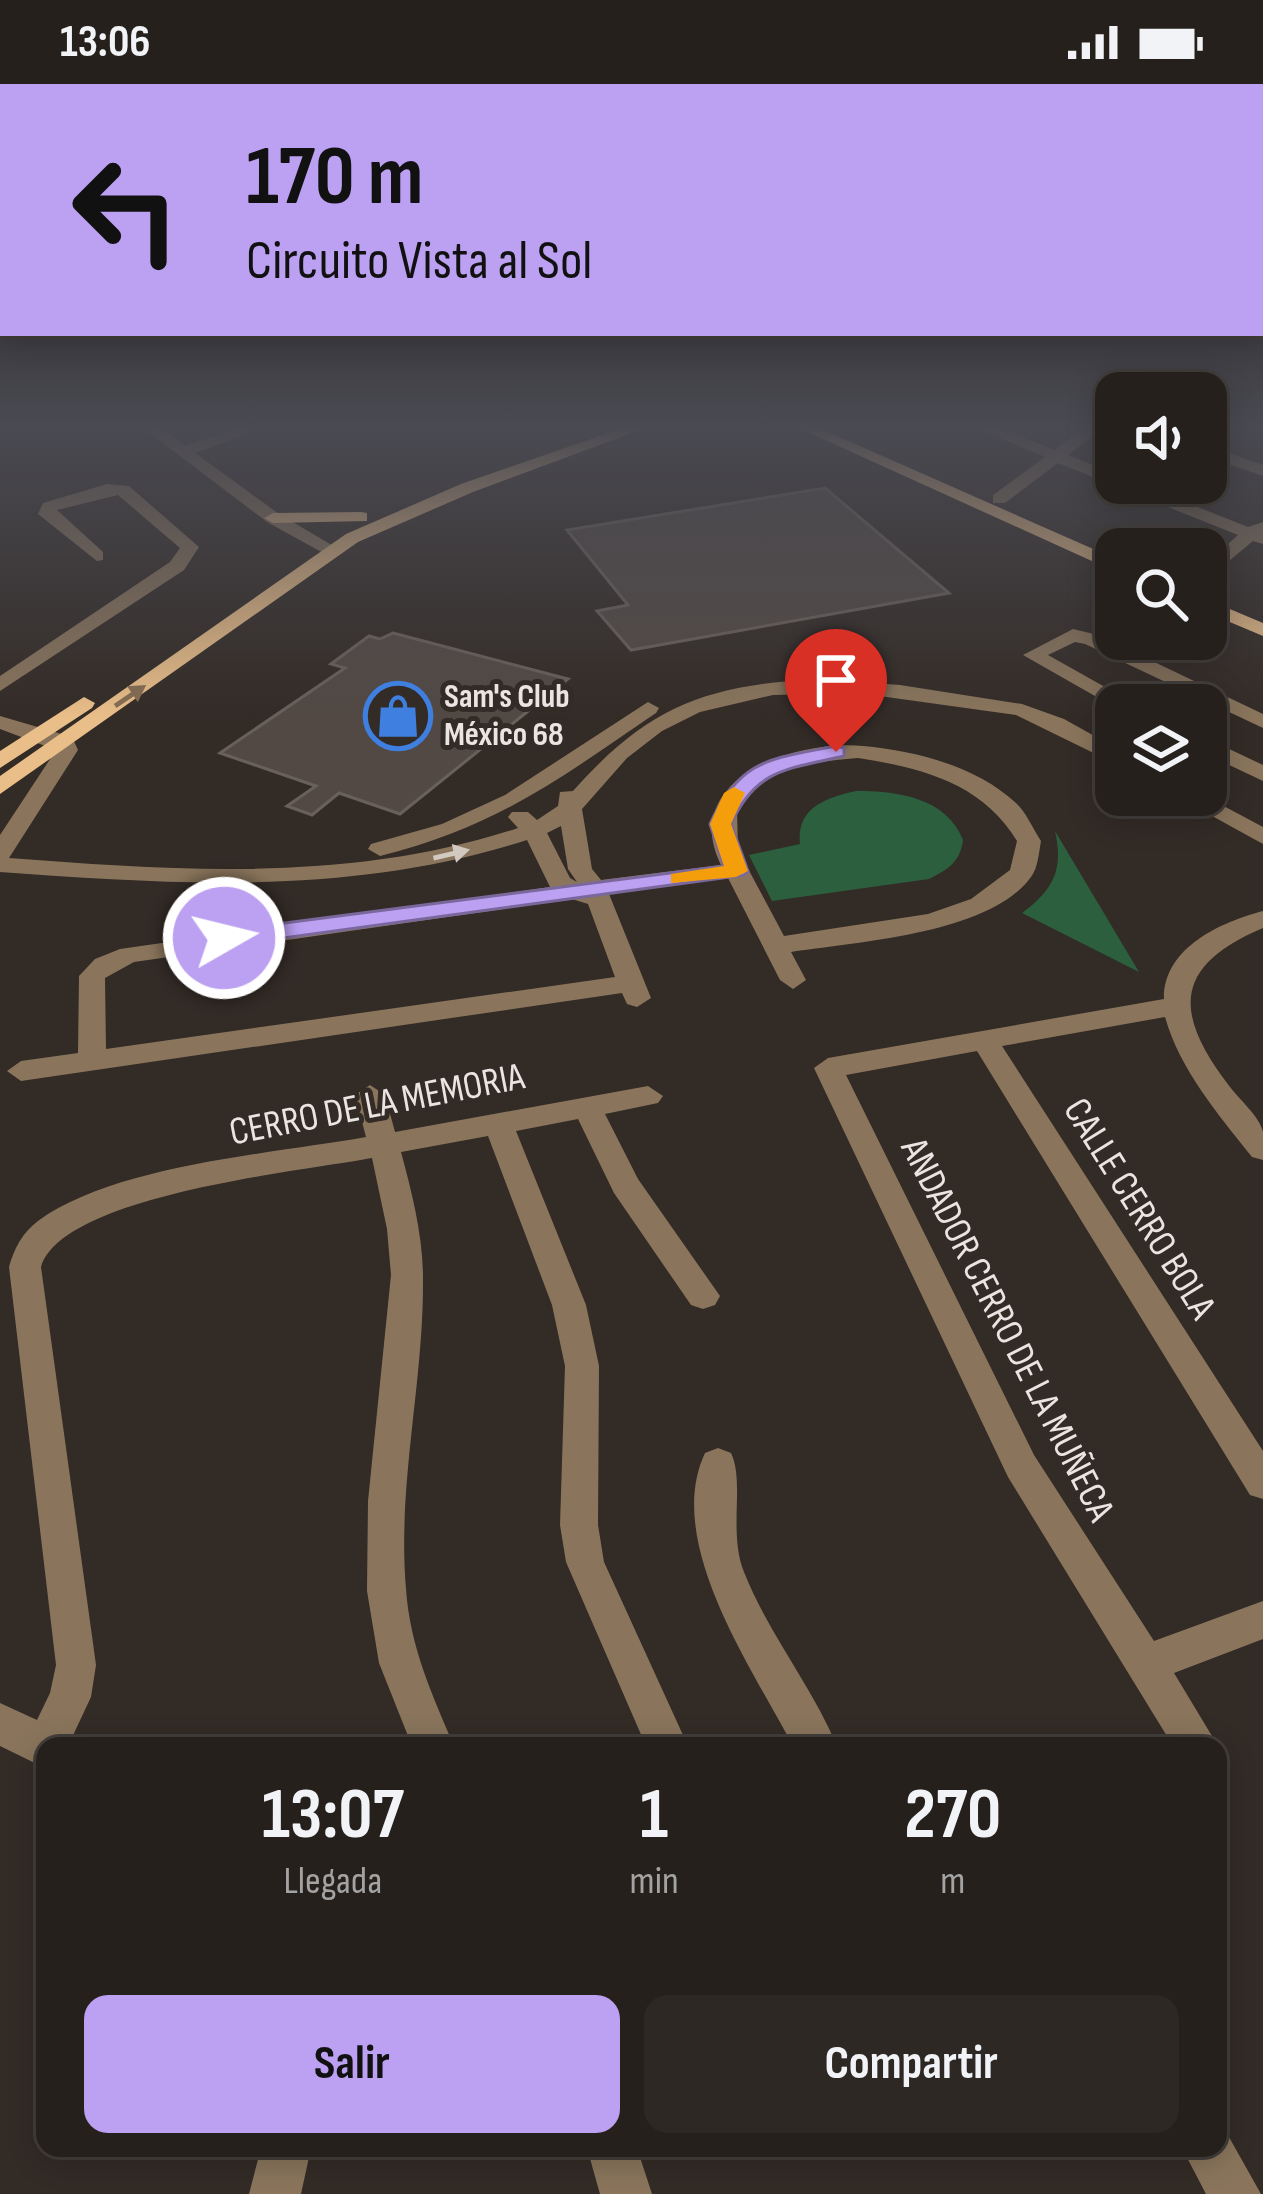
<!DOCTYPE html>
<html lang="es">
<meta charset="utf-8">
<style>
body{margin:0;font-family:"Sofia Sans Condensed",sans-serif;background:#2e2825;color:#f1f3f6;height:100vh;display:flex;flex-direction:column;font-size:45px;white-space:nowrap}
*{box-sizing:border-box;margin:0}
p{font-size:39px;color:#a4a3a3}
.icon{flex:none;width:66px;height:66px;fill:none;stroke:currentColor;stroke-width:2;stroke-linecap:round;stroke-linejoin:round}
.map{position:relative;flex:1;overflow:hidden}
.drawer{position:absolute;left:36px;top:1653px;width:1191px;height:420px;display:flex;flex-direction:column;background:#26201c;border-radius:24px;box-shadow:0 6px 30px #0003,0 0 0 3px #423e3b}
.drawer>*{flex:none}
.guide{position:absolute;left:0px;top:0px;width:1263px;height:252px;box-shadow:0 6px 30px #0003,0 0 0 3px #423e3b;background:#bca0f2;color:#111;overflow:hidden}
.buttons{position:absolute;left:1095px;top:288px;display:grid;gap:24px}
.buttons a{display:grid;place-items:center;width:132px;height:132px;border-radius:24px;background:#26201c;box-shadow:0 6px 30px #0003,0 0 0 3px #423e3b;font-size:60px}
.pin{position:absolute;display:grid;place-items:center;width:102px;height:102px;color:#fff;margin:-123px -51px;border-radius:50% 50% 50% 0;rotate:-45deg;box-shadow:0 0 12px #0007}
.pin .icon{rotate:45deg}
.me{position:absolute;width:132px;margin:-66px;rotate:82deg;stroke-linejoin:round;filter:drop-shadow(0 0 9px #0008)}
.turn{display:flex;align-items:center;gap:42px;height:252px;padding:0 48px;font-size:54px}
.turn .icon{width:156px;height:156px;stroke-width:2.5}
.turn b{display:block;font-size:84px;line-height:102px}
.eta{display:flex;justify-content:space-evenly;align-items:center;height:204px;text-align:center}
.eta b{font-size:72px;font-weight:700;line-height:84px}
.cta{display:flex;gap:24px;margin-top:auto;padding:24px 48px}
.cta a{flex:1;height:138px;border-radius:24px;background:#bca0f2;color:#111;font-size:48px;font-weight:700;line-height:138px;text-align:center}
.cta a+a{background:#2e2825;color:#f1f3f6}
.status{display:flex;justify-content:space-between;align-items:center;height:84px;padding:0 60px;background:#26201c;direction:ltr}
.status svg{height:33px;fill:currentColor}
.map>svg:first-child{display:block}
.green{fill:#2b5f3d}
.building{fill:#524944;stroke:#6a605b;stroke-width:3}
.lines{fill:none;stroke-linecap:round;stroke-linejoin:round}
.minor{fill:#8a755c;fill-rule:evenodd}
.major{fill:#eabe88;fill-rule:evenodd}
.oneway{fill:#856d52}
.oneway2{fill:#d2c9c0}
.route{fill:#bca0f2;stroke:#7a689d;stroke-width:3}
.slow{fill:#f59e0b}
.labels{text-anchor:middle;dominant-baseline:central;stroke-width:10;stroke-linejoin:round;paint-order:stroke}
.far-poi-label{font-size:33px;font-weight:bold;fill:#eae5e2;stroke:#332b26;text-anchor:start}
.street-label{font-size:39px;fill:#eae5e2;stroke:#332b26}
</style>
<div class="status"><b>13:06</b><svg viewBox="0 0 49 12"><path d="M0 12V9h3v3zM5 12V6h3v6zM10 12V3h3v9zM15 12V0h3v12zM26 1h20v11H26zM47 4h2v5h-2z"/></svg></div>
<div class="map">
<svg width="1263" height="2110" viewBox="0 0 1263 2110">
<rect width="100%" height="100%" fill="#332b26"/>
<!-- green -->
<path class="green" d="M856,707C897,707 946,713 963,756C960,778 949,785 929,795L772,817L749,771L800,760C796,724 825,714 856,707Z
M1055,747L1139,888L1022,829C1053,806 1064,786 1055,747Z"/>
<!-- building -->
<path class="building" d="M825,404L949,509L631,566L597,527L628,521L567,446Z
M393,549L568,595L400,730L339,709L312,731L287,722L316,702L220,669L345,584L331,580L369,552L380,555Z"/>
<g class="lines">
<!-- minor -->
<path class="minor" d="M138,340H156L185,362L250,340H273L195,369L279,430L342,467L327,471L267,438Z
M842,340L831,346L823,341L824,340Z
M968,340H989L1055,366L1090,340H1108L1068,371L1116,390V399H1137L1248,443L1263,438V460L1253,457L1206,496V480L1238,451L1058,379L1005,419H993V411L1045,373Z
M1206,361L1263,381V392L1206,372Z
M107,400L129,402L199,463L184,486L0,607V592L170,478L180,464L118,411L57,426L103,468V476L97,477L38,430L43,419Z
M1073,545L1098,551L1263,630V644L1085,560L1075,558L1048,571L1137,621L1116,624L1023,571Z
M815,595L900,601L1022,620L1064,635L1116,664V680L1016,631L858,609L773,611L700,628L662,647L627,674L582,725L592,785L601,796L721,781C678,695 796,655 863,662C916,667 976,682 1016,719C1026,728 1033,745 1041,757C1039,768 1038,784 1031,793C990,850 856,858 791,868L806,896L793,905L780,896L728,794L609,810L651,914L637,923L627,920L622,909L21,997L7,987L21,977L78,969L79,892L95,875L120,865L550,803L527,756C353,812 180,801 0,788V751L56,666L0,645V632L72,653L78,666L9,774C181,787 352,799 518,744L508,733L512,728H528L537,736L558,722L560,708L573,707C648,623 703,602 815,595ZM858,674C922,684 982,699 1017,757L1010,786L971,815L928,830L784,852L738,766L737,726C756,682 816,678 858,674ZM561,742L568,785L577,798L570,794L547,749ZM572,815L588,820L615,893L106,965L105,894L134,878Z
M648,618L659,624L656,629C559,695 497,743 380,772L368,765L371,760L442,740L505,711Z
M1206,654L1263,681V697L1206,670Z
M1174,711H1203L1263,743V760Z
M1263,827V844C1173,882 1173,929 1230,1003C1239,1015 1260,1033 1263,1048C1263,1056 1263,1067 1263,1076L1252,1073C1218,1030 1180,986 1165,933L1002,962L1263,1367V1415L1250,1411L977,967L846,991L1034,1371L1154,1557L1263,1517V1555L1174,1589L1218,1662H1173L1008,1393L814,984L828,974L1164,915C1163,864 1221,838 1263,827Z
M370,1001L385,1011L395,1048L648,1002L663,1012L658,1019L605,1030L638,1095L720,1212L715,1221L703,1225L691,1221L614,1109L578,1035L516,1047L586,1221L599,1282L598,1441L604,1478L688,1662H646L566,1478L560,1441L565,1282L552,1221L488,1052L401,1068C412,1109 423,1152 423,1194C424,1298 397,1401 406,1505C410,1563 432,1610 454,1662H412L379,1579L367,1507L368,1417L391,1191L387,1145L372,1074C303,1087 62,1111 41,1183L96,1581L91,1613L68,1662H45V1684L0,1662V1619L37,1636L50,1609L56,1581L9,1183C14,1165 22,1149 38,1137C115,1081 271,1070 366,1053L355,1011Z
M718,1364L731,1369C745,1398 728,1449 744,1488C768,1549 812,1602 837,1662H793C753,1585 663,1458 705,1369Z
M1218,2043L1225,2046L1261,2110H1206L1182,2064H1218Z
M261,2064H311L301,2110H249Z
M587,2064H637L652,2110H600Z"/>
<!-- major -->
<path class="major" d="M634,340H656L473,408L358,458L0,710V692L346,450L461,400Z
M790,340H810L1116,475V488Z
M361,428L367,429V437L273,439L264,434L273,429Z
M1206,515L1263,539V552L1206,528Z
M84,613L95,619L92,624L0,684V667Z"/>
</g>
<!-- one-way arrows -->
<defs><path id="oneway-solid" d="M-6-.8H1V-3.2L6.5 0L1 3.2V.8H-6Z" transform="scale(3)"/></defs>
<use class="oneway" href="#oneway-solid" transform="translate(130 612) rotate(-34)"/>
<use class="oneway2" href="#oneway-solid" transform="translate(451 770) rotate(-13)"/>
<!-- sky -->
<linearGradient id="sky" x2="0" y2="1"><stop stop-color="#1c1815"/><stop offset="0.54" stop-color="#4a4a52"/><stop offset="1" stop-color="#4a4a52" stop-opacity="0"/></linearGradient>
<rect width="1263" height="635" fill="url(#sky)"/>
<!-- route -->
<path class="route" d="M836,662L844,664V672C789,685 756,684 731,740L748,787L744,791L224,862L213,854L224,847L724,782L710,740C740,674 771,675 836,662Z"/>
<!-- slow -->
<path class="slow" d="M734,703L745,709L731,740L748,787L736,793L671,799V790L724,782L710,740L724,709Z"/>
<!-- icons -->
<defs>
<g id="shop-ring" transform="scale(3.45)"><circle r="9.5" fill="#332b26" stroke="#3f7fe0" stroke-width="1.5"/><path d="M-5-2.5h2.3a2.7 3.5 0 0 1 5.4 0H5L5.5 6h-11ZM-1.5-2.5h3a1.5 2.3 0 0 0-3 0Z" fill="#3f7fe0"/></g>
</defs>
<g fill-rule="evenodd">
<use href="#shop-ring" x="398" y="632"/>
</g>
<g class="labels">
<!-- far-poi labels -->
<g class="far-poi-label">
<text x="444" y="613">Sam's Club<tspan x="444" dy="38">México 68</tspan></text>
</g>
<!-- street labels -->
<g class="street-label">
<text transform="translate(377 1021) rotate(-11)">CERRO DE LA MEMORIA</text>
<text transform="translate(1139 1125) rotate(58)">CALLE CERRO BOLA</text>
<text transform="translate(1007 1246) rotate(63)">ANDADOR CERRO DE LA MUÑECA</text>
</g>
</g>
</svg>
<div class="buttons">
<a><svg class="icon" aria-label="sound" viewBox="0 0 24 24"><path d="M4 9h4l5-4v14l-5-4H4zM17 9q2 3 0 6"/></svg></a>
<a><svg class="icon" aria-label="search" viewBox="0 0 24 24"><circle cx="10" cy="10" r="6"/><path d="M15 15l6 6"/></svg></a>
<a><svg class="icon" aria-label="layers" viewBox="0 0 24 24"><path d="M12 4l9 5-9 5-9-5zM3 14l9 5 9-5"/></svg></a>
</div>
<div class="pin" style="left:836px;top:668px;background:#d93025"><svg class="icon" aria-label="arrive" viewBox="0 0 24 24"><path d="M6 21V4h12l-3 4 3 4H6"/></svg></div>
<svg class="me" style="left:224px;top:854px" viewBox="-20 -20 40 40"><circle r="17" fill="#bca0f2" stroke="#fff" stroke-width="3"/><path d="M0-11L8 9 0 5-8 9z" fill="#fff"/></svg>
<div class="guide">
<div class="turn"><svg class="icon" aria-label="left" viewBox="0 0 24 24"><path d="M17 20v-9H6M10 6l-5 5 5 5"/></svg><div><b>170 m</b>Circuito Vista al Sol</div></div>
</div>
<section class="drawer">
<div class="eta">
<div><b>13:07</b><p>Llegada</p></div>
<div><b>1</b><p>min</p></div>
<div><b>270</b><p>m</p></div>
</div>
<div class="cta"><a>Salir</a><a>Compartir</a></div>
</section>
</div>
